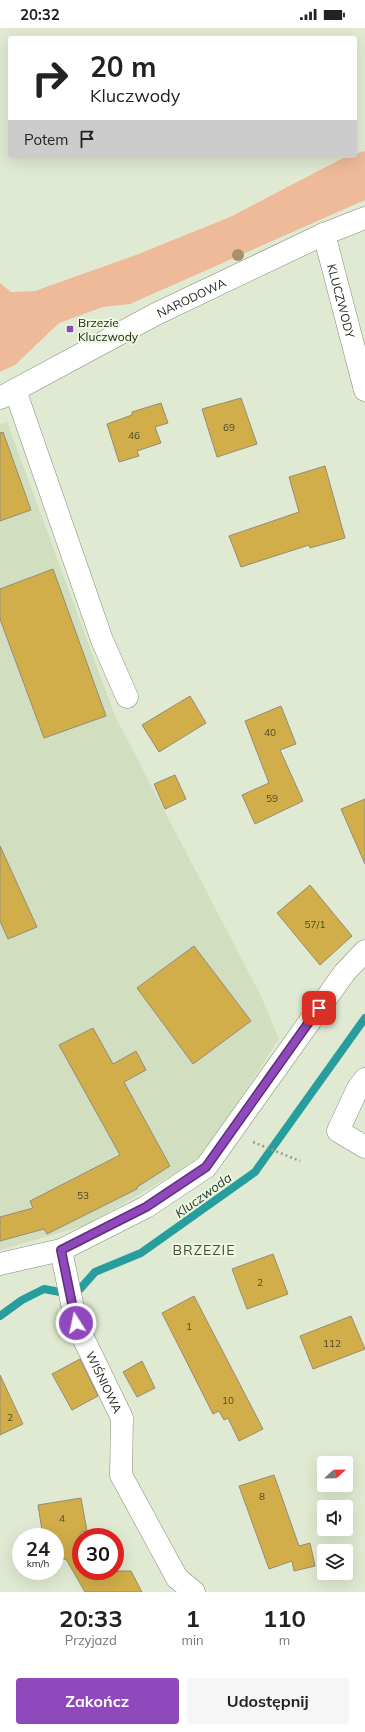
<!DOCTYPE html>
<html lang="pl">
<meta charset="utf-8">
<style>
body{margin:0;font-family:Mulish,sans-serif;background:#f6f6f6;color:#222;height:100vh;display:flex;flex-direction:column;font-size:15px;white-space:nowrap}
*{box-sizing:border-box;margin:0}
p{font-size:13px;color:#767676}
.icon{flex:none;width:22px;height:22px;fill:none;stroke:currentColor;stroke-width:2;stroke-linecap:round;stroke-linejoin:round}
.map{position:relative;height:1564px;overflow:hidden}
.details{display:flex;flex-direction:column;background:#fff;flex:1}
.details>*{flex:none}
.top-card{position:absolute;left:8px;top:8px;width:349px;height:122px;border-radius:4px;box-shadow:0 4px 16px #0002;background:#fff;color:#222;overflow:hidden}
.needle{width:26px;rotate:68deg}
.fabs{position:absolute;left:317px;top:1428px;display:grid;gap:8px}
.fabs a{display:grid;place-items:center;width:36px;height:36px;border-radius:4px;background:#fff;box-shadow:0 4px 16px #0002;font-size:20px}
.speed{position:absolute;left:12px;top:1500px;display:flex;gap:8px;font-size:20px;font-weight:700;text-align:center}
.speed>*{display:grid;place-content:center;width:52px;height:52px;border-radius:50%;background:#fff;box-shadow:0 4px 16px #0002;line-height:1}
.speed small{font-size:10px;font-weight:400}
.speed .limit{border:6px solid #d22;background:#fff;color:#111}
.pin{position:absolute;display:grid;place-items:center;width:34px;height:34px;color:#fff;margin:-17px;border-radius:8px;box-shadow:0 2px 6px #0006}
.me{position:absolute;width:44px;margin:-22px;rotate:350deg;stroke-linejoin:round;filter:drop-shadow(0 0 3px #0008)}
.turn{display:flex;align-items:center;gap:14px;height:84px;padding:0 16px;font-size:18px}
.turn .icon{width:52px;height:52px;stroke-width:2.5}
.turn b{display:block;font-size:28px;line-height:34px}
.then{display:flex;align-items:center;height:38px;padding:0 16px;background:#0003;gap:8px;font-size:15px}
.eta{display:flex;justify-content:space-evenly;align-items:center;height:68px;text-align:center}
.eta b{font-size:24px;font-weight:700;line-height:28px}
.button{display:flex;gap:8px;margin-top:auto;padding:8px 16px}
.button a{flex:1;height:46px;border-radius:4px;background:#9049bc;color:#fff;font-size:16px;font-weight:700;line-height:46px;text-align:center}
.button a+a{background:#f6f6f6;color:#222}
.status{display:flex;justify-content:space-between;align-items:center;height:28px;padding:0 20px;background:#fff;direction:ltr}
.status svg{height:11px;fill:currentColor}
.map>svg:first-child{display:block}
.built{fill:#d2dec0}
.green{fill:#eeba99}
.lines{fill:none;stroke-linecap:round;stroke-linejoin:round}
.stream{stroke:#289d9d;stroke-width:8}
.building{fill:#d1ae4a;stroke:#948c75}
.minor-casing{stroke:#848c76;stroke-width:23}
.path{stroke:#979f8d;stroke-width:2.5;stroke-dasharray:2 3;stroke-linecap:butt}
.minor{stroke:#fff;stroke-width:22}
.tree{fill:#a88f6e}
.route-casing{stroke:#5e2f7a;stroke-width:10}
.route{stroke:#9049bc;stroke-width:7}
.poi-dot{fill:#9049bc;stroke:#eef7df;stroke-width:1.5}
.labels{text-anchor:middle;dominant-baseline:central;stroke-width:4;stroke-linejoin:round;paint-order:stroke}
.number-label{font-size:10px;fill:#4e4929}
.street-label{font-size:12px;fill:#23271e;stroke:#eef7df}
.poi-label{font-size:12px;fill:#23271e;stroke:#eef7df;text-anchor:start}
.water-label{font-size:13px;font-style:italic;fill:#213939;stroke:#eef7df}
.quarter-label{font-size:14px;letter-spacing:1px;fill:#464d39;stroke:#eef7df}
</style>
<div class="status"><b>20:32</b><svg viewBox="0 0 49 12"><path d="M0 12V9h3v3zM5 12V6h3v6zM10 12V3h3v9zM15 12V0h3v12zM26 1h20v11H26zM47 4h2v5h-2z"/></svg></div>
<div class="map">
<svg width="365" height="1564" viewBox="0 0 365 1564">
<rect width="100%" height="100%" fill="#e0ead2"/>
<!-- built -->
<path class="built" d="M7,394L115,688L261,968L279,1011L201,1131L84,1198L0,1222V396Z"/>
<!-- green -->
<path class="green" d="M365,123V172L130,276L103,279L59,295L15,337L0,344V255L11,264L35,263L136,227L230,189L345,129L355,128V126Z"/>
<g class="lines">
<!-- stream -->
<path class="stream" d="M0,1288L22,1272L44,1261L60,1264L80,1261L95,1244L141,1225L255,1144L365,990"/>
</g>
<!-- building -->
<path class="building" d="M241,370L257,416L217,429L202,381Z
M161,375L168,395L155,399L161,415L137,423L139,428L119,434L107,396L132,387V384Z
M3,404L31,482L0,493V405Z
M325,438L345,510L310,520L309,517L241,539L229,508L299,484L289,449Z
M53,541L106,688L44,710L0,591V561Z
M190,668L206,695L159,724L142,697Z
M281,678L296,716L280,722L303,773L255,796L242,767L269,755L245,693Z
M175,747L186,771L165,781L154,756Z
M365,771V836L341,781Z
M0,818L37,899L8,911L0,893Z
M310,857L352,908L320,937L277,885Z
M194,918L251,993L193,1036L137,960Z
M93,1000L113,1036L136,1023L146,1042L124,1054L170,1138L137,1159V1161L47,1206L44,1201L0,1213V1189L33,1180L30,1173L120,1127L59,1017Z
M273,1226L288,1266L247,1281L232,1241Z
M194,1268L263,1401L239,1413L228,1390L224,1392L219,1383L213,1386L162,1285Z
M351,1288L365,1321L313,1341L300,1308Z
M80,1331L98,1368L72,1382L52,1346Z
M142,1333L155,1360L137,1369L123,1344Z
M0,1347L23,1396L0,1407Z
M274,1447L299,1518L310,1515L315,1538L294,1543L292,1533L269,1541L239,1458Z
M81,1470L87,1503L81,1504V1543H131L142,1564H85L66,1531L55,1533V1509H43L38,1477Z"/>
<g class="lines">
<!-- minor casing -->
<g class="minor-casing">
<g id="minor">
<path id="s1" d="M324,206L365,362"/>
<path d="M15,362L102,612L127,669"/>
<path id="s2" d="M0,370L156,286L324,206L365,190"/>
<path d="M365,1051L358,1060L338,1103L365,1119"/>
<path id="s3" d="M61,1222L76,1295L122,1390L121,1447L177,1550L194,1564"/>
<path d="M0,1236L61,1222L146,1179L206,1139L345,944L365,923"/>
</g>
</g>
<!-- path -->
<path class="path" d="M253,1114L300,1133"/>
<!-- minor -->
<use href="#minor" class="minor"/>
</g>
<!-- trees -->
<circle class="tree" cx="238" cy="227" r="6"/>
<g class="lines">
<!-- route casing -->
<g class="route-casing">
<path id="route" d="M76,1295L61,1222L146,1179L206,1139L319,980"/>
</g>
<!-- route -->
<use href="#route" class="route"/>
</g>
<!-- markers -->
<rect class="poi-dot" x="66" y="297" width="8" height="8" rx="2"/>
<g class="labels">
<!-- number labels -->
<g class="number-label">
<text x="229" y="399">69</text>
<text x="134" y="407">46</text>
<text x="270" y="704">40</text>
<text x="272" y="770">59</text>
<text x="315" y="896">57/1</text>
<text x="83" y="1167">53</text>
<text x="260" y="1254">2</text>
<text x="189" y="1298">1</text>
<text x="332" y="1315">112</text>
<text x="228" y="1372">10</text>
<text x="10" y="1389">2</text>
<text x="262" y="1468">8</text>
<text x="62" y="1490">4</text>
</g>
<!-- street labels -->
<g class="street-label">
<text stroke="none"><textPath href="#s2" startOffset="216">NARODOWA</textPath></text>
<text stroke="none"><textPath href="#s1" startOffset="69">KLUCZWODY</textPath></text>
<text stroke="none"><textPath href="#s3" startOffset="140">WIŚNIOWA</textPath></text>
</g>
<!-- poi labels -->
<g class="poi-label">
<text x="78" y="294">Brzezie<tspan x="78" dy="14">Kluczwody</tspan></text>
</g>
<!-- water labels -->
<g class="water-label">
<text transform="translate(203 1167) rotate(-36)">Kluczwoda</text>
</g>
<!-- quarter labels -->
<g class="quarter-label">
<text x="204" y="1222">BRZEZIE</text>
</g>
</g>
</svg>
<div class="fabs">
<a><svg class="needle" viewBox="-14 -14 28 28"><path d="M0-13l5 13h-10z" fill="#e53935"/><path d="M0 13l5-13h-10z" fill="#767676"/></svg></a>
<a><svg class="icon" aria-label="sound" viewBox="0 0 24 24"><path d="M4 9h4l5-4v14l-5-4H4zM17 9q2 3 0 6"/></svg></a>
<a><svg class="icon" aria-label="layers" viewBox="0 0 24 24"><path d="M12 4l9 5-9 5-9-5zM3 14l9 5 9-5"/></svg></a>
</div>
<div class="speed"><div>24<small>km/h</small></div><div class="limit">30</div></div>
<div class="pin" style="left:319px;top:980px;background:#d93025"><svg class="icon" aria-label="arrive" viewBox="0 0 24 24"><path d="M6 21V4h12l-3 4 3 4H6"/></svg></div>
<svg class="me" style="left:76px;top:1295px" viewBox="-20 -20 40 40"><circle r="17" fill="#9049bc" stroke="#fff" stroke-width="3"/><path d="M0-11L8 9 0 5-8 9z" fill="#fff"/></svg>
<div class="top-card">
<div class="turn"><svg class="icon" aria-label="right" viewBox="0 0 24 24"><path d="M7 20v-9h11M14 6l5 5-5 5"/></svg><div><b>20 m</b>Kluczwody</div></div>
<div class="then">Potem<svg class="icon" aria-label="arrive" viewBox="0 0 24 24"><path d="M6 21V4h12l-3 4 3 4H6"/></svg></div>
</div>
</div>
<section class="details">
<div class="eta">
<div><b>20:33</b><p>Przyjazd</p></div>
<div><b>1</b><p>min</p></div>
<div><b>110</b><p>m</p></div>
</div>
<div class="button"><a>Zakończ</a><a>Udostępnij</a></div>
</section>
